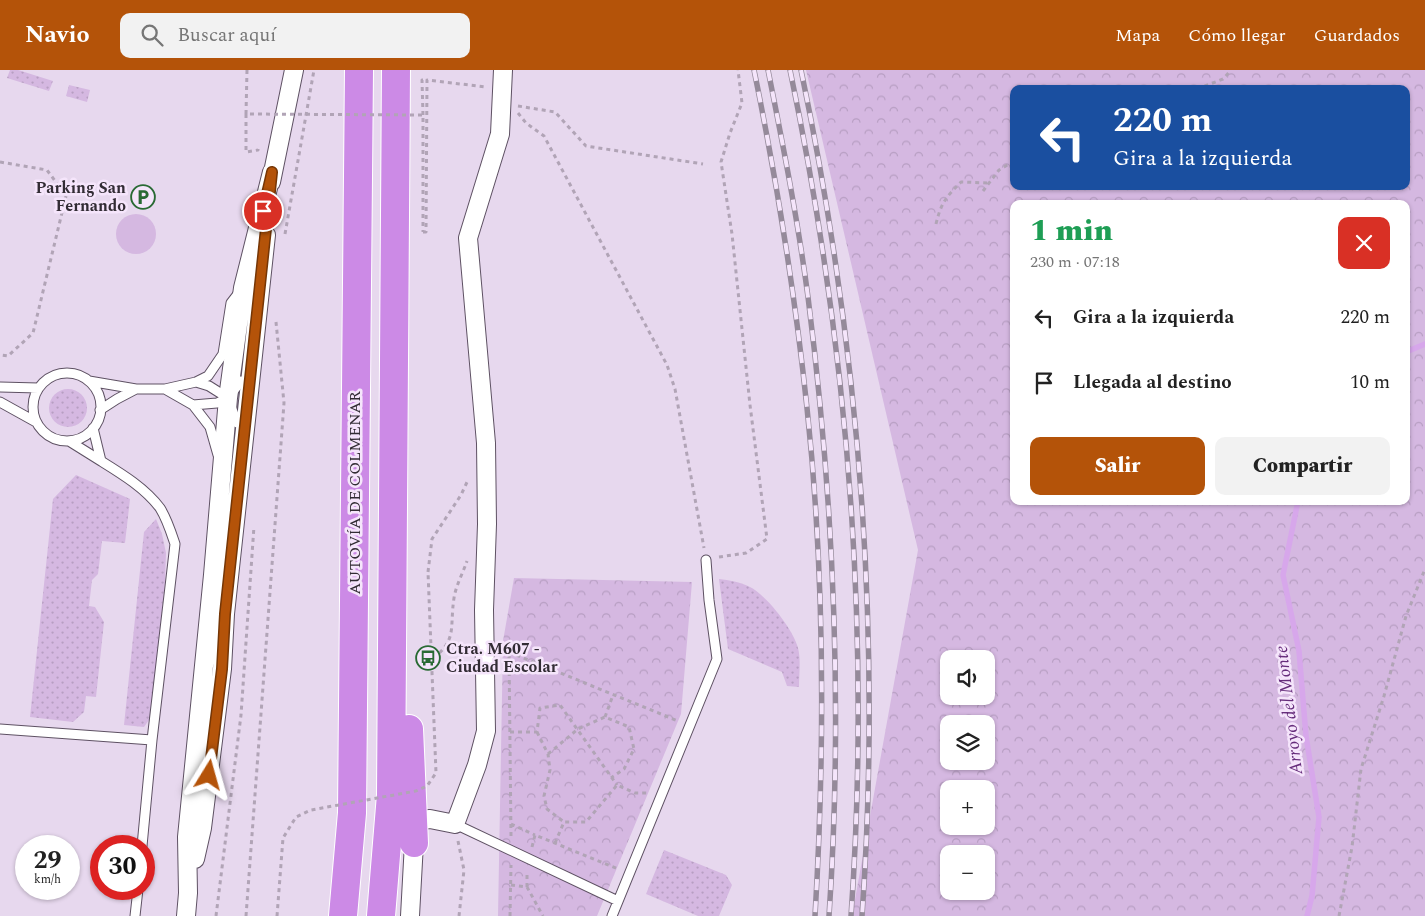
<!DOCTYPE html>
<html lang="es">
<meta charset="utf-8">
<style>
body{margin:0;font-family:Spectral,serif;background:#f2f2f2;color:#222;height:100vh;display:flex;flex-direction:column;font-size:19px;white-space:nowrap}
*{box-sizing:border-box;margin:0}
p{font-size:16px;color:#767676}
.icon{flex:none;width:28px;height:28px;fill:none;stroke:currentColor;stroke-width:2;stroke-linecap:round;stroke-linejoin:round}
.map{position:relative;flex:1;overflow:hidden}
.drawer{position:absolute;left:1010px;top:130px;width:400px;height:305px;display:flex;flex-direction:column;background:#fff;border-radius:10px;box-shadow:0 1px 4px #0004}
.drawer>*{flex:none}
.guide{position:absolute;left:1010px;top:15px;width:400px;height:105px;border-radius:10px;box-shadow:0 1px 4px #0004;background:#1a4fa0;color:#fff;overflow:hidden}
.tools{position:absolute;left:940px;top:580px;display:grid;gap:10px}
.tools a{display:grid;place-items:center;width:55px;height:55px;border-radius:10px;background:#fff;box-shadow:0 1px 4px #0004;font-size:25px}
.speed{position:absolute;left:15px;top:765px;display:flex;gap:10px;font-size:25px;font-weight:700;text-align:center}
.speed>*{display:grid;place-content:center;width:65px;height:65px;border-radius:50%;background:#fff;box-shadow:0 1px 4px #0004;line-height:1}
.speed small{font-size:12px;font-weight:400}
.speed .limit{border:8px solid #d22;background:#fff;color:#111}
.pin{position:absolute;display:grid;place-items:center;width:42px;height:42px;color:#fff;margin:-21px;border:2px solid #fff;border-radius:50%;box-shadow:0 1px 5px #0007}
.me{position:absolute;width:55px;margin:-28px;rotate:8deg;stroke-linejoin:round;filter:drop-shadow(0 0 4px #0008)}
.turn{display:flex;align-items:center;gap:18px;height:105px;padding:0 20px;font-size:22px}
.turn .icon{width:65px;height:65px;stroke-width:2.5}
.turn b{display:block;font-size:35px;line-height:42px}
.round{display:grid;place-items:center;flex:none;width:52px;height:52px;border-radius:10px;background:#f2f2f2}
.summary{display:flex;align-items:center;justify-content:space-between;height:85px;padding:0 20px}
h1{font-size:30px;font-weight:800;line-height:38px;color:#1e9e55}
.cta{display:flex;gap:10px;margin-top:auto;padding:10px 20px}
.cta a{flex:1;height:58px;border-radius:10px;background:#b45309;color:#fff;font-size:20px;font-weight:800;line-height:58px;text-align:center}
.cta a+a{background:#f2f2f2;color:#222}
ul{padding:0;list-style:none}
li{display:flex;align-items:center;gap:15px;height:65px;padding:0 20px}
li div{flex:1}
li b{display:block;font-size:19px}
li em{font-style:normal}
header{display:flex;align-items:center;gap:30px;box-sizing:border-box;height:70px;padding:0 25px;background:#b45309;color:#fff}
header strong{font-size:24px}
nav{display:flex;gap:28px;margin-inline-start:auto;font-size:18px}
.search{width:350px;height:45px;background:#f2f2f2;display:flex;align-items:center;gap:12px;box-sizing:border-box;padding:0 18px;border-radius:10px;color:#767676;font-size:19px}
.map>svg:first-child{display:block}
.grass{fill:#d5b8e1}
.park{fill:url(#park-crowns);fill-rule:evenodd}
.garden{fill:url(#garden-dots)}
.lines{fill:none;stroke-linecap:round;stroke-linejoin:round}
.stream{stroke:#d7a7eb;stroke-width:5.5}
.lane-casing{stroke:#5e5163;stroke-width:11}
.street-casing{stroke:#5e5163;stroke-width:20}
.highway-casing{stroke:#fff;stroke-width:30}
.path{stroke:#b1a4b6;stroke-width:3;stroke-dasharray:4 4;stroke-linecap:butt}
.lane{stroke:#fff;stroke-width:9}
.street{stroke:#fff;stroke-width:18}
.highway{stroke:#cc8ae6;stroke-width:28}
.rail-casing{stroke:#958a9a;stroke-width:5.5}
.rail{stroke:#f5e5fb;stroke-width:4;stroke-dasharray:11;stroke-linecap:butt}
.path-bridge{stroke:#b1a4b6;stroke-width:3;stroke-dasharray:4 4;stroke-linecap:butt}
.route-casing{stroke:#753606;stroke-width:12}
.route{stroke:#b45309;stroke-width:9}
.labels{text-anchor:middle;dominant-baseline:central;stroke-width:5;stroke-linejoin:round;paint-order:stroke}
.poi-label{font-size:16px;font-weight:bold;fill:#322c34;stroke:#f5e5fb;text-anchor:end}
.street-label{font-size:16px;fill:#322c34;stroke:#f5e5fb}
.water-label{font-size:18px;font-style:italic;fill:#662c7b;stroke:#f5e5fb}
</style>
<header>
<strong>Navio</strong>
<div class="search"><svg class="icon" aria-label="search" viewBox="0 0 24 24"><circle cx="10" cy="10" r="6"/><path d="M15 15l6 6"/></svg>Buscar aquí</div>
<nav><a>Mapa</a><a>Cómo llegar</a><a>Guardados</a></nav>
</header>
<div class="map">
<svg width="1425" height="846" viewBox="0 0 1425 846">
<defs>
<pattern id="park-crowns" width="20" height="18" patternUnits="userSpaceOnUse" patternTransform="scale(1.25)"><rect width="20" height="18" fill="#d5b8e1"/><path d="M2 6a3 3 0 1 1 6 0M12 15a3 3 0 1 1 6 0" fill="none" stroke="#b79ec2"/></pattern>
<pattern id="garden-dots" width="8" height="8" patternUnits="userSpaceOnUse" patternTransform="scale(1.25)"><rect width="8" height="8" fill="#d5b8e1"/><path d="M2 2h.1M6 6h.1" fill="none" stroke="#b79ec2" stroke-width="1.8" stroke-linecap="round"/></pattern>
</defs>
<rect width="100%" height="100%" fill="#e7d8ee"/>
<!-- grass -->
<path class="grass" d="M116 164a20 20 0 1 1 40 0a20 20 0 1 1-40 0Z"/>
<!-- park -->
<path class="park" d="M806,0H1425V846H852L918,480ZM1014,19H1406V116H1014ZM1014,134H1406V431H1014ZM949,589H986V626H949ZM949,654H986V691H949ZM949,719H986V756H949ZM949,784H986V821H949Z
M514,508L692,512L681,644L597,846H498L503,571Z"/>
<!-- garden -->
<path class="garden" d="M10,0H18L53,11L49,21L7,8Z
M69,15L90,20L87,32L66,26Z
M49 338a19 19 0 1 1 38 0a19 19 0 1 1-38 0Z
M76,405L130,429L125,473L102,471L98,504L92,510L89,536L95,537L104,552L96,627L86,626L84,642L73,652L30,647L53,429Z
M156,449L162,464L166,483L165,511L151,647L144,657L124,655L144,462Z
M719,509C729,510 740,512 750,517C766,525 793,559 798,578C801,589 799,605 799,617L787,616L782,602L728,579Z
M664,780L726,805L732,815L719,846H698L646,824Z"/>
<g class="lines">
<!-- stream -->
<path class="stream" d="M1406,282L1425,274
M1298,431L1283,505L1299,581L1306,666L1319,747L1312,826L1307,846"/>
<!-- lane casing -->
<g class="lane-casing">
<path id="lane" d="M238,224L231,233L223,284L208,306L196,312L165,319L193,335L217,333L228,328L241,311
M33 337a34 34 0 1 1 68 0a34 34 0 1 1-68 0Z
M89,311L136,319L117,329L100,340
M196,312L209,316L228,328L237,353
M0,317L38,318
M136,319H165
M0,332L36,352
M193,335L210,357L218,385
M69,371L101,391L93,358
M101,391C122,404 145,418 160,438C167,449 171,462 175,474L152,670L142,776
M0,659L152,670
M455,754L618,831
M135,846L138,819
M612,846L717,589L709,530L706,490"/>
</g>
<!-- street casing -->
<g class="street-casing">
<path id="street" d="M271,112L294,0
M413,751L430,749L455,754L477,695L486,661L484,540L487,454L486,373L468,168L500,64L503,0
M195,789L202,758L222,599L225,544L266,165
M186,846L188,823L187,767L213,505L228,328L243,218L272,102
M410,846L414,773"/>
</g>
<!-- highway casing -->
<g class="highway-casing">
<path id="highway" d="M409,659L414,773
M343,846L352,743L359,0
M381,846L391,725L396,0"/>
</g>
<!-- path -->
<path class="path" d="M1197,19L1223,9L1231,0
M518,36L555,42L586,76L703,94
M518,43L526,53L544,66L667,295L675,319L704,478
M246,44V82L258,80V79
M423,45L422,10H427
M0,92L47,100L66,126L33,263L8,286L0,285
M983,121L999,100L1014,91
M936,154C941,133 946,127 961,112L989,113
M423,162H426L427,10L486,17
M285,164L314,0
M719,487L746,483L767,469L750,335L732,164L721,92L730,63L742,33L738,0
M428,502L432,469L461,425L468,410
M427,593C459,570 449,561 454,528C456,515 463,503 467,491
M605,647L613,625
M510,662H537L540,638L560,635L617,715
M537,662L548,684L550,700L544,726L547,739L564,752
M548,684L578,659L605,647L629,657L634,679L624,699L611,708
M511,754L535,765
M511,766L509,582L678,651
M458,771L464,800L459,846
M555,773L564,752H586L617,715L635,723H649
M532,777L535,765L618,799
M511,815L527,817L543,846
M527,817V803
M216,846L241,645L254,456
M246,846L284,333L276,252
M510,846L511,795
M1339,846L1352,777L1361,699L1384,626L1406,546L1425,499"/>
<!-- lane -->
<use href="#lane" class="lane"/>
<!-- street -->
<use href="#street" class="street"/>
<!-- highway -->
<use href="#highway" class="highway"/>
<!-- rail casing -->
<g class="rail-casing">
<path id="rail" d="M754,0C777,112 795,224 807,338C825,506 825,677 815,846
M768,0C783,75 798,151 808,227C834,432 843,640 829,846
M790,0C848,277 871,563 851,846
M801,0C859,277 882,563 862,846"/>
</g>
<!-- rail -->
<use href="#rail" class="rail"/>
<!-- path-bridge -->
<path class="path-bridge" d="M247,0L246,44L423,45V162
M277,846L283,768L296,747L311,740L416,721L427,716L436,703L428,502"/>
</g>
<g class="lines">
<!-- route casing -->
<g class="route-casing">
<path id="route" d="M209,705L222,599L225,544L272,102L263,141"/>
</g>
<!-- route -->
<use href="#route" class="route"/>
</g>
<!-- icons -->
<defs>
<g id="parking-ring" transform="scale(1.25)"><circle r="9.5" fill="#f5e5fb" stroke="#296a34" stroke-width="1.5"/><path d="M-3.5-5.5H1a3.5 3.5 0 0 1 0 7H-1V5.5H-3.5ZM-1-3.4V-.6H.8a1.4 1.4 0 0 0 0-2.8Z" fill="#296a34"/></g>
<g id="bus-ring" transform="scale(1.25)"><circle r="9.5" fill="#f5e5fb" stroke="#296a34" stroke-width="1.5"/><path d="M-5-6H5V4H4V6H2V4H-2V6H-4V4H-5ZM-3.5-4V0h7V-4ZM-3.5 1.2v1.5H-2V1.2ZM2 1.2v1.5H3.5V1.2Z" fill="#296a34"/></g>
</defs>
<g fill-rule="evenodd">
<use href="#parking-ring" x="143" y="127"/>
<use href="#bus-ring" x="428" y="588"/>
</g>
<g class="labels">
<!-- poi labels -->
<g class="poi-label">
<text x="126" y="118">Parking San<tspan x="126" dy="18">Fernando</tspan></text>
<text x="446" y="579" text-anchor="start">Ctra. M607 -<tspan x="446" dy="18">Ciudad Escolar</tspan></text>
</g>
<!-- street labels -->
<g class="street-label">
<text transform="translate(355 423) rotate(-90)">AUTOVÍA DE COLMENAR</text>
</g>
<!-- water labels -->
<g class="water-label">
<text transform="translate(1289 640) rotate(-97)">Arroyo del Monte</text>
</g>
</g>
</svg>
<div class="tools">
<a><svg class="icon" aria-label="sound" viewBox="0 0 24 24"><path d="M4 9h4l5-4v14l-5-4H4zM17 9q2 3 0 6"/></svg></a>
<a><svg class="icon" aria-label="layers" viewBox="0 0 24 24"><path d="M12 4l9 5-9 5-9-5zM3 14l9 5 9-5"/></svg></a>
<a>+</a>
<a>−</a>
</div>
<div class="speed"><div>29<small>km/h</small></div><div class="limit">30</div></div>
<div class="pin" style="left:263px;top:141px;background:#d93025"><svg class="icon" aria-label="arrive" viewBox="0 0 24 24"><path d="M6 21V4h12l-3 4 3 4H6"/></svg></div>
<svg class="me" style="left:209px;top:705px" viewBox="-20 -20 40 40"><path d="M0-17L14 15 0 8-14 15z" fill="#b45309" stroke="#fff" stroke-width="4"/></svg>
<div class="guide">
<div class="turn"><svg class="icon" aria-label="left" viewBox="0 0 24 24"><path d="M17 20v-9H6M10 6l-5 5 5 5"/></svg><div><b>220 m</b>Gira a la izquierda</div></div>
</div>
<section class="drawer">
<div class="summary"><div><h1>1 min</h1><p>230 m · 07:18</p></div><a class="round" style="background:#d93025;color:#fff"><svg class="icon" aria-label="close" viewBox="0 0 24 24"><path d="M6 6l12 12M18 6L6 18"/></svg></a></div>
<ul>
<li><svg class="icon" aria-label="left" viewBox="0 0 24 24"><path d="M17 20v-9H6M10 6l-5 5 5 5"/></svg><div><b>Gira a la izquierda</b></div><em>220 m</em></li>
<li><svg class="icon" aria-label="arrive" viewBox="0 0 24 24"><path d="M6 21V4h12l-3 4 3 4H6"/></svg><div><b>Llegada al destino</b></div><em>10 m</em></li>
</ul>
<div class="cta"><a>Salir</a><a>Compartir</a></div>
</section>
</div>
